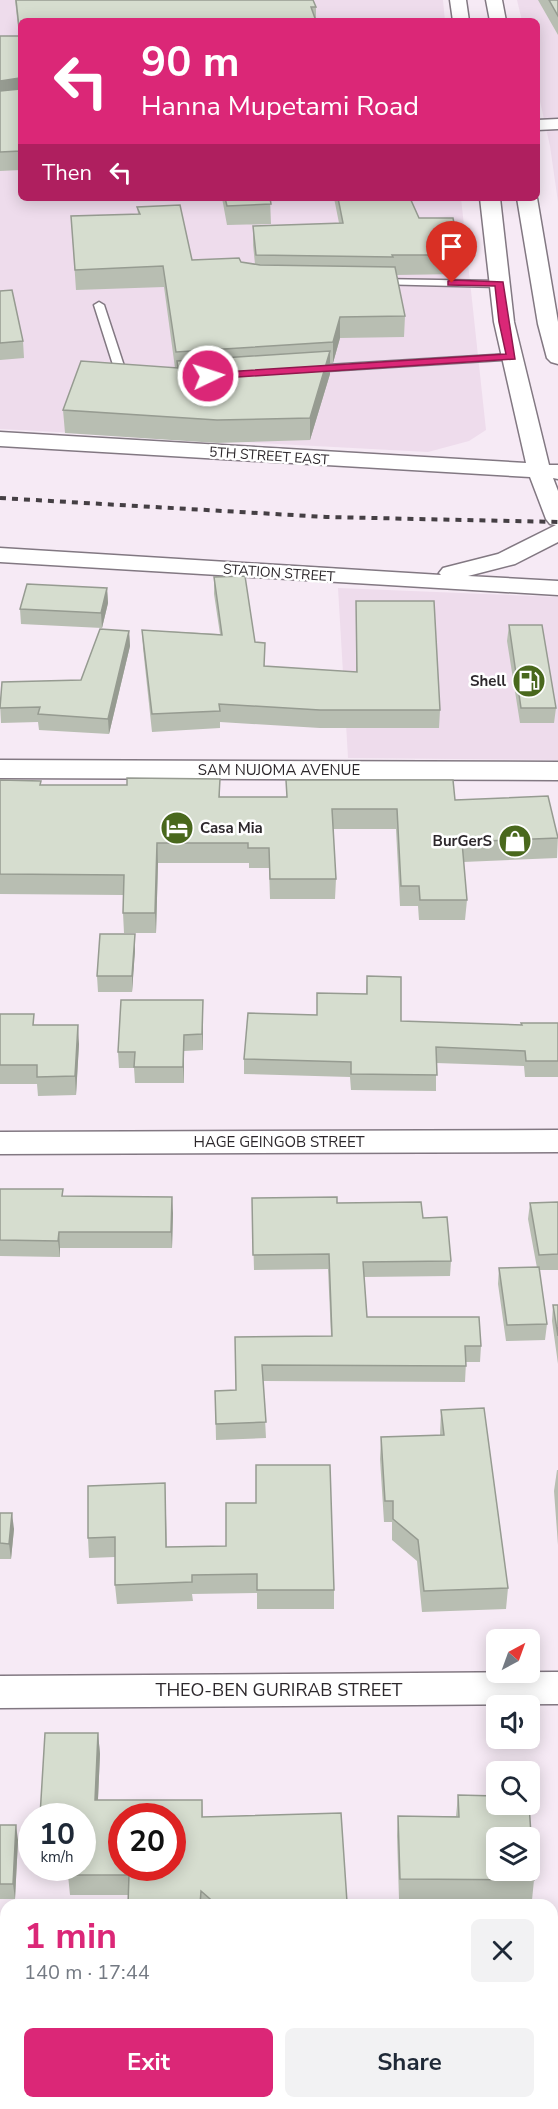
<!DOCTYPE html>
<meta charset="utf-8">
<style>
body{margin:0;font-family:"Nunito Sans",sans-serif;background:#f2f2f3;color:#1f2937;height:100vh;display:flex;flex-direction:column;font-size:22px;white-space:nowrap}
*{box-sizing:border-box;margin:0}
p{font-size:20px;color:#747a83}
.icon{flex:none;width:33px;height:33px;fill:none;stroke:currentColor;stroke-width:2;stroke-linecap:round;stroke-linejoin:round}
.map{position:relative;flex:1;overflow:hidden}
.panel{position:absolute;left:0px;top:1899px;width:558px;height:210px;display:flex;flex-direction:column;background:#fff;border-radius:18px 18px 0 0;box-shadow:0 3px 15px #0003}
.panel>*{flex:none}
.top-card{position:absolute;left:18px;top:18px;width:522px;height:183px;border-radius:9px;box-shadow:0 3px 15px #0003;background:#db2777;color:#fff;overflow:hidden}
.needle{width:39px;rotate:41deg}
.fabs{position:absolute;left:486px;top:1629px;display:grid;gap:12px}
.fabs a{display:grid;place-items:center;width:54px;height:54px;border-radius:9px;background:#fff;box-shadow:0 3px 15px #0003;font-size:30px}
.speed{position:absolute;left:18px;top:1803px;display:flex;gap:12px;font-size:30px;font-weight:700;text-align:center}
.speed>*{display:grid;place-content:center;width:78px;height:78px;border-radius:50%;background:#fff;box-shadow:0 3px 15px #0003;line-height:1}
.speed small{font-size:15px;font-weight:400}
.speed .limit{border:9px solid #d22;background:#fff;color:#111}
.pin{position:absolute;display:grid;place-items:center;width:51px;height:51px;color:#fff;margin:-62px -26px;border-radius:50% 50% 50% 0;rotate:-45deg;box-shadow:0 0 6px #0007}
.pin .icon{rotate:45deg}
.me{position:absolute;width:66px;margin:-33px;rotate:86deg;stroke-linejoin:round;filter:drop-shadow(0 0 4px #0008)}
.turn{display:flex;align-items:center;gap:21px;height:126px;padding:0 24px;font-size:27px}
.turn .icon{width:78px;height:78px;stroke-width:2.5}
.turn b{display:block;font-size:42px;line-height:51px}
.then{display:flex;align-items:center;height:57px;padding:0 24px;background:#0003;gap:12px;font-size:22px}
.round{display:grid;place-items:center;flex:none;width:63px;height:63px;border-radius:9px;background:#f2f2f3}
.summary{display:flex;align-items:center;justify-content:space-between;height:102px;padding:0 24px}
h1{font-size:36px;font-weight:700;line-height:45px;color:#db2777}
.cta{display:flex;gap:12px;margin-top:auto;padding:12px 24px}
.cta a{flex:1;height:69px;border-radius:9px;background:#db2777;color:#fff;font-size:24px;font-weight:700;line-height:69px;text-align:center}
.cta a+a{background:#f2f2f3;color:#1f2937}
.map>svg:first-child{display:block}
.built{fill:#eedcec}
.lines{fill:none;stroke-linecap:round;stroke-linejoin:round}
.service-casing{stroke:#827882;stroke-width:3}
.minor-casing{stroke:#827882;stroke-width:3}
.secondary-casing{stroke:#827882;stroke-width:3}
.service{fill:#fff;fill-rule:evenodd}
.minor{fill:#fff;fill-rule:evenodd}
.secondary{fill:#fff;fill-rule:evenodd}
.rail{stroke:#453f44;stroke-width:4;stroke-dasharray:6 6;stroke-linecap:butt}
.wall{fill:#b8beb2}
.shaded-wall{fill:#969b91}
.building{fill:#d6ddcf;stroke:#969b91;stroke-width:1.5;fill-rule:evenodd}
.route{fill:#db2777;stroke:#8e194d;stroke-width:1.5}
.labels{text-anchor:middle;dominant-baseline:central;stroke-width:5;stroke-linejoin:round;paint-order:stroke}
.far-street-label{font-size:14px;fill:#2c272b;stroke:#fff}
.poi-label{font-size:15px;font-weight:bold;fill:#2c272b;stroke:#fff;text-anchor:end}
.street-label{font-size:15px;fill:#2c272b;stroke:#fff}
.near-street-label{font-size:18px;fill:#2c272b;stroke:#fff}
</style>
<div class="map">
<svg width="558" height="2109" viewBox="0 0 558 2109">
<rect width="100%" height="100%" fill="#f6eaf5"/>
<!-- built -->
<path class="built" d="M0,0H443L445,21H21V198H461L486,430L469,441L428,452L0,429Z
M517,0H558V202L550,146L537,88V21H522Z
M338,588L558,597V760L348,758Z"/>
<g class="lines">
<!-- service casing -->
<g class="service-casing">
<path id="service" d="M378,279L499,281L504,284L499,287L374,284L373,282Z
M99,302L104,305L125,369L136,374V378H128L115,371L94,305Z
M512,354L516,355V359L311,372L306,369L311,366Z"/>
</g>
<!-- minor casing -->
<g class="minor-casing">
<path id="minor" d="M450,0H466L469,21H453Z
M486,0H502L506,21H490Z
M558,119V129L537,130V120Z
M480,198H500L514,322L549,465H558V479L553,478L558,491V542L515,564L468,576L558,581V595L0,562V548L441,575L439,573L443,568L498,554L556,525L550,524L546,519L530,477L0,446V432L526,463L494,322Z
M517,198H537L558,322V364L551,362L547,358L538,324Z
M558,1130V1152L0,1154V1132Z
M558,1672V1704L0,1708V1676Z"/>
</g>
<!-- secondary casing -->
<g class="secondary-casing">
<path id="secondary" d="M0,760L558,762V780L0,778Z"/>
</g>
<!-- service -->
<use href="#service" class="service"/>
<!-- minor -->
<use href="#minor" class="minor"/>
<!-- secondary -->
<use href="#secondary" class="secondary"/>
<!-- rail -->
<path class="rail" d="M0,498L326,517L558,522"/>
</g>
<!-- wall -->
<path class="wall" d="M15,0H313L316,7V19L21,21V170L0,171V36H19Z
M538,0H558V35Z
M222,198H270L271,224L227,225Z
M334,198H410L419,218L460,255L459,274L396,275L405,316L404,337L340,338L333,363H330V374L310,440L217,443L65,433L63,410L175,368L164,287L76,290L71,216L138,214L137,207L192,260L241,262L255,264L253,245V226L339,223Z
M0,291L23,341L24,358L0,360Z
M214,577L255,642L265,666L356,672V601L440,710L439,728H320L220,722V728L152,732L143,648L142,630L220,634L214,594Z
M107,588L108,603L102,628L21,624L20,609Z
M509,625L556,708L554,723H520L507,641Z
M129,631L130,646L109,734L39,730L38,722L1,723L0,704L81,680Z
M220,779V797L455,800L558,835L557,858L463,862L467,900L465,920H419L418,906H400L396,829H333L336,879L335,899H270L269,868H249V863H158L156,933H124L123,913V895L0,894V780L41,785H127Z
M135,950L132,992H98L97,976Z
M367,976L401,1021L521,1025L558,1023V1077H525L524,1066L436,1063V1091L351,1090L350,1077L244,1074V1059L317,1015L366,994Z
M0,1014L35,1025L79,1044L76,1095L38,1096L37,1084H0Z
M203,1016V1050L184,1051V1083H135L134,1068H119L118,1052Z
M0,1189L63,1196L173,1213L172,1248H60V1257L0,1256Z
M252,1198L337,1203L423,1218L451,1261L450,1276L364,1277L367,1317L481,1346L480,1362H466L465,1382L263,1381L266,1438L216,1440L215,1391L236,1390L235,1337L331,1336L328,1269L254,1270Z
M558,1202V1270H539L547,1324L545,1340L506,1341L498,1284L499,1268H537L528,1219L530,1203Z
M553,1305H558V1364L552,1321Z
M441,1410L508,1588L506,1609L422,1612L417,1561L392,1540V1522H384L380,1459L381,1437L440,1435Z
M557,1470H558V1545L554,1491Z
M165,1483L167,1547L334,1590V1609H257V1593L192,1594L193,1601L117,1604L115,1585V1557L89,1558L88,1538Z
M0,1513L14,1529L11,1559H0Z
M98,1733L100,1754L98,1800H202L203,1817L341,1813L347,1905H128V1895H70L68,1875Z
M458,1795L534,1880L532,1900L399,1899L397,1836L398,1816H456Z
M0,1825L18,1840L15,1899H0Z"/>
<!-- shaded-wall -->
<path class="shaded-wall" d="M19,78L21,97L0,99V81Z
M340,317V338L333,363V342Z
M330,351V374L310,440V418Z
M107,588L108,603L102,628L101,613Z
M129,631L130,646L109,734L108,719Z
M157,843L158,863L156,933L155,913Z
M135,934V950L132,992V976Z
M203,1000V1050L202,1034Z
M78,1025L79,1044L76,1095L75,1076Z
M184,1035V1083L183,1067Z
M172,1197L173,1213L172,1248L171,1232Z
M59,1232L60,1248V1257L58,1241Z
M12,1513L14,1529L11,1559L9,1544Z
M98,1733L100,1754L97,1820L95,1800Z
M16,1825L18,1840L15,1899L13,1884Z"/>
<!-- building -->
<path class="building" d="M16,0H313L316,7H311L316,21H21V83L19,78L0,81V36H20Z
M549,0H558V16Z
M21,87V151L0,152V91L20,89Z
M225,198H270L271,204L227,206Z
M338,198H410L419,218H453L460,255H392L393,257L256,255L253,226L343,223Z
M180,205L192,260L239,258L241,262L260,265L395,267L405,316L340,317L333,342L176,352L163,266L75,270L71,216L140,214L137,207Z
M12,290L23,341L0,343V291Z
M330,351L310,418L217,420L63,410L81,361L178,368L177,361Z
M245,576L255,642L265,643L264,666L357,672L356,601H434L440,710H320L219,704L220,711L152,714L142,630L222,635L214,577Z
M27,584L107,588L101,613L20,609Z
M509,625H542L556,708H521Z
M100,629L129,631L108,719L38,714L40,707L0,708L2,682L81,680Z
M127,778L220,779L219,797H287L286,780H453L455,800L548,796L558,838L462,842L467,900H420L419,886H401L397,809H332L336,879H270L269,848H248V843H157L155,913H123L124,875L0,874V780L41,781L40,785H127Z
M100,934H135L132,976H97Z
M367,976L401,977V1021L522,1025L521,1023H558V1061H526L525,1051L436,1047L437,1075L351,1074V1062L244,1059L248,1013L317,1015V993L367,994Z
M121,1000H203L202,1034L184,1035L183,1067H134L135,1052H118Z
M0,1014H34L33,1025H78L75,1076L37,1077V1065H0Z
M0,1189H63L62,1196L172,1197L171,1232H59L58,1241L0,1240Z
M337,1197V1203L421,1202L423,1218L447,1217L451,1261L363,1262L367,1317H479L481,1346H465L466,1366L262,1365L266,1422L216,1424L215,1391L236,1390L235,1337L332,1336L329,1254L253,1255L252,1198Z
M558,1202V1254L539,1255L530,1203Z
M539,1267L547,1324L507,1325L499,1268Z
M553,1305H558V1336Z
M484,1408L508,1588L424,1591L418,1540L393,1519V1501H385L381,1437L444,1435L441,1410Z
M256,1465H330L334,1590H257V1574L192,1575V1582L115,1585V1537L88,1538V1486L165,1483L166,1547L226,1546V1503H256Z
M0,1513H12L9,1544L0,1543Z
M45,1733H98L95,1800H202V1817L341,1813L347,1902L318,1903L319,1905H217L201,1891L200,1905H128L129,1875H68L69,1868H82V1816H40ZM122,1816H172V1868H122Z
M458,1795L496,1796V1804H529L534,1880L400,1879L398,1816L459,1817ZM496,1838H530V1870H496Z
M0,1825H16L13,1884H0Z
M331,2103H376V2109H331Z"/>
<!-- route -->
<path class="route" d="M452,280L503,282L515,359L208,379L203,376L208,373L506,354L499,322L495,286L448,285V281Z"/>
<!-- icons -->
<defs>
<g id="fuel-disc" transform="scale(1.725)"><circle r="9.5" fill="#49681d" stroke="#fff"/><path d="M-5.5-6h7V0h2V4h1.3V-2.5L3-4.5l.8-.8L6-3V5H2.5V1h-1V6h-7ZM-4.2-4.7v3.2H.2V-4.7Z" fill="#fff"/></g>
<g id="hotel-disc" transform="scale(1.725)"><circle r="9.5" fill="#49681d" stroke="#fff"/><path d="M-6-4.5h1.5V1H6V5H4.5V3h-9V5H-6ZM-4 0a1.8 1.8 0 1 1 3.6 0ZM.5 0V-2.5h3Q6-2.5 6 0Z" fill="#fff"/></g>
<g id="shop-disc" transform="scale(1.725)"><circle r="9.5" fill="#49681d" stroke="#fff"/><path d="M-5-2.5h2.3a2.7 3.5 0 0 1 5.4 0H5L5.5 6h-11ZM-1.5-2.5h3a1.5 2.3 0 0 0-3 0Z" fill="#fff"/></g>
</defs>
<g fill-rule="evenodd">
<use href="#fuel-disc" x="529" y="681"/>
<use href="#hotel-disc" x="177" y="828"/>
<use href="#shop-disc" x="515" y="841"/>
</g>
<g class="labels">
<!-- far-street labels -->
<g class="far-street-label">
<text transform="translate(269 456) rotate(4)">5TH STREET EAST</text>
<text transform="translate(279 573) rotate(4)">STATION STREET</text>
</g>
<!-- poi labels -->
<g class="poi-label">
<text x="506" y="681">Shell</text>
<text x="200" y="828" text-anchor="start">Casa Mia</text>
<text x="492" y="841">BurGerS</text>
</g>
<!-- street labels -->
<g class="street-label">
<text x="279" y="770">SAM NUJOMA AVENUE</text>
<text x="279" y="1142">HAGE GEINGOB STREET</text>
</g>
<!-- near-street labels -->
<g class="near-street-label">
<text x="279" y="1690">THEO-BEN GURIRAB STREET</text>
</g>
</g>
</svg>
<div class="fabs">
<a><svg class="needle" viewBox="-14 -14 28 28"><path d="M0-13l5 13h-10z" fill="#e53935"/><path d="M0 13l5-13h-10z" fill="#747a83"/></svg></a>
<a><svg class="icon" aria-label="sound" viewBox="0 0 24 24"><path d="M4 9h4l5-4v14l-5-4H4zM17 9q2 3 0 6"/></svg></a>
<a><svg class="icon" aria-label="search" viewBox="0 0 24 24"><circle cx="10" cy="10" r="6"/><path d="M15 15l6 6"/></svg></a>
<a><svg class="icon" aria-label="layers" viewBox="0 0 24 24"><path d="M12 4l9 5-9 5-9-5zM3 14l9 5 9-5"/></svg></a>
</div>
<div class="speed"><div>10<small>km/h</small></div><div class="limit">20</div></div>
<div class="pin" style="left:452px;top:283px;background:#d93025"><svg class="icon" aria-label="arrive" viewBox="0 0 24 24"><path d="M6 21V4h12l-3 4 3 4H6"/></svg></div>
<svg class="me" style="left:208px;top:376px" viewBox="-20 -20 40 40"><circle r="17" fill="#db2777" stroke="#fff" stroke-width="3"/><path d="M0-11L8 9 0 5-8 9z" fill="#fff"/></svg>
<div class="top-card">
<div class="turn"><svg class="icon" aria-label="left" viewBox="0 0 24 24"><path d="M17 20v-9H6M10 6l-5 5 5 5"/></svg><div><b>90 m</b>Hanna Mupetami Road</div></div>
<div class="then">Then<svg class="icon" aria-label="left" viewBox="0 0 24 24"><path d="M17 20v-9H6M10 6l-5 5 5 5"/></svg></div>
</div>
<section class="panel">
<div class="summary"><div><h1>1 min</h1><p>140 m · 17:44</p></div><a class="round"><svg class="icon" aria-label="close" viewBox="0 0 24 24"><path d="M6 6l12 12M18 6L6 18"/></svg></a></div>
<div class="cta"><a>Exit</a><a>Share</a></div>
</section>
</div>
